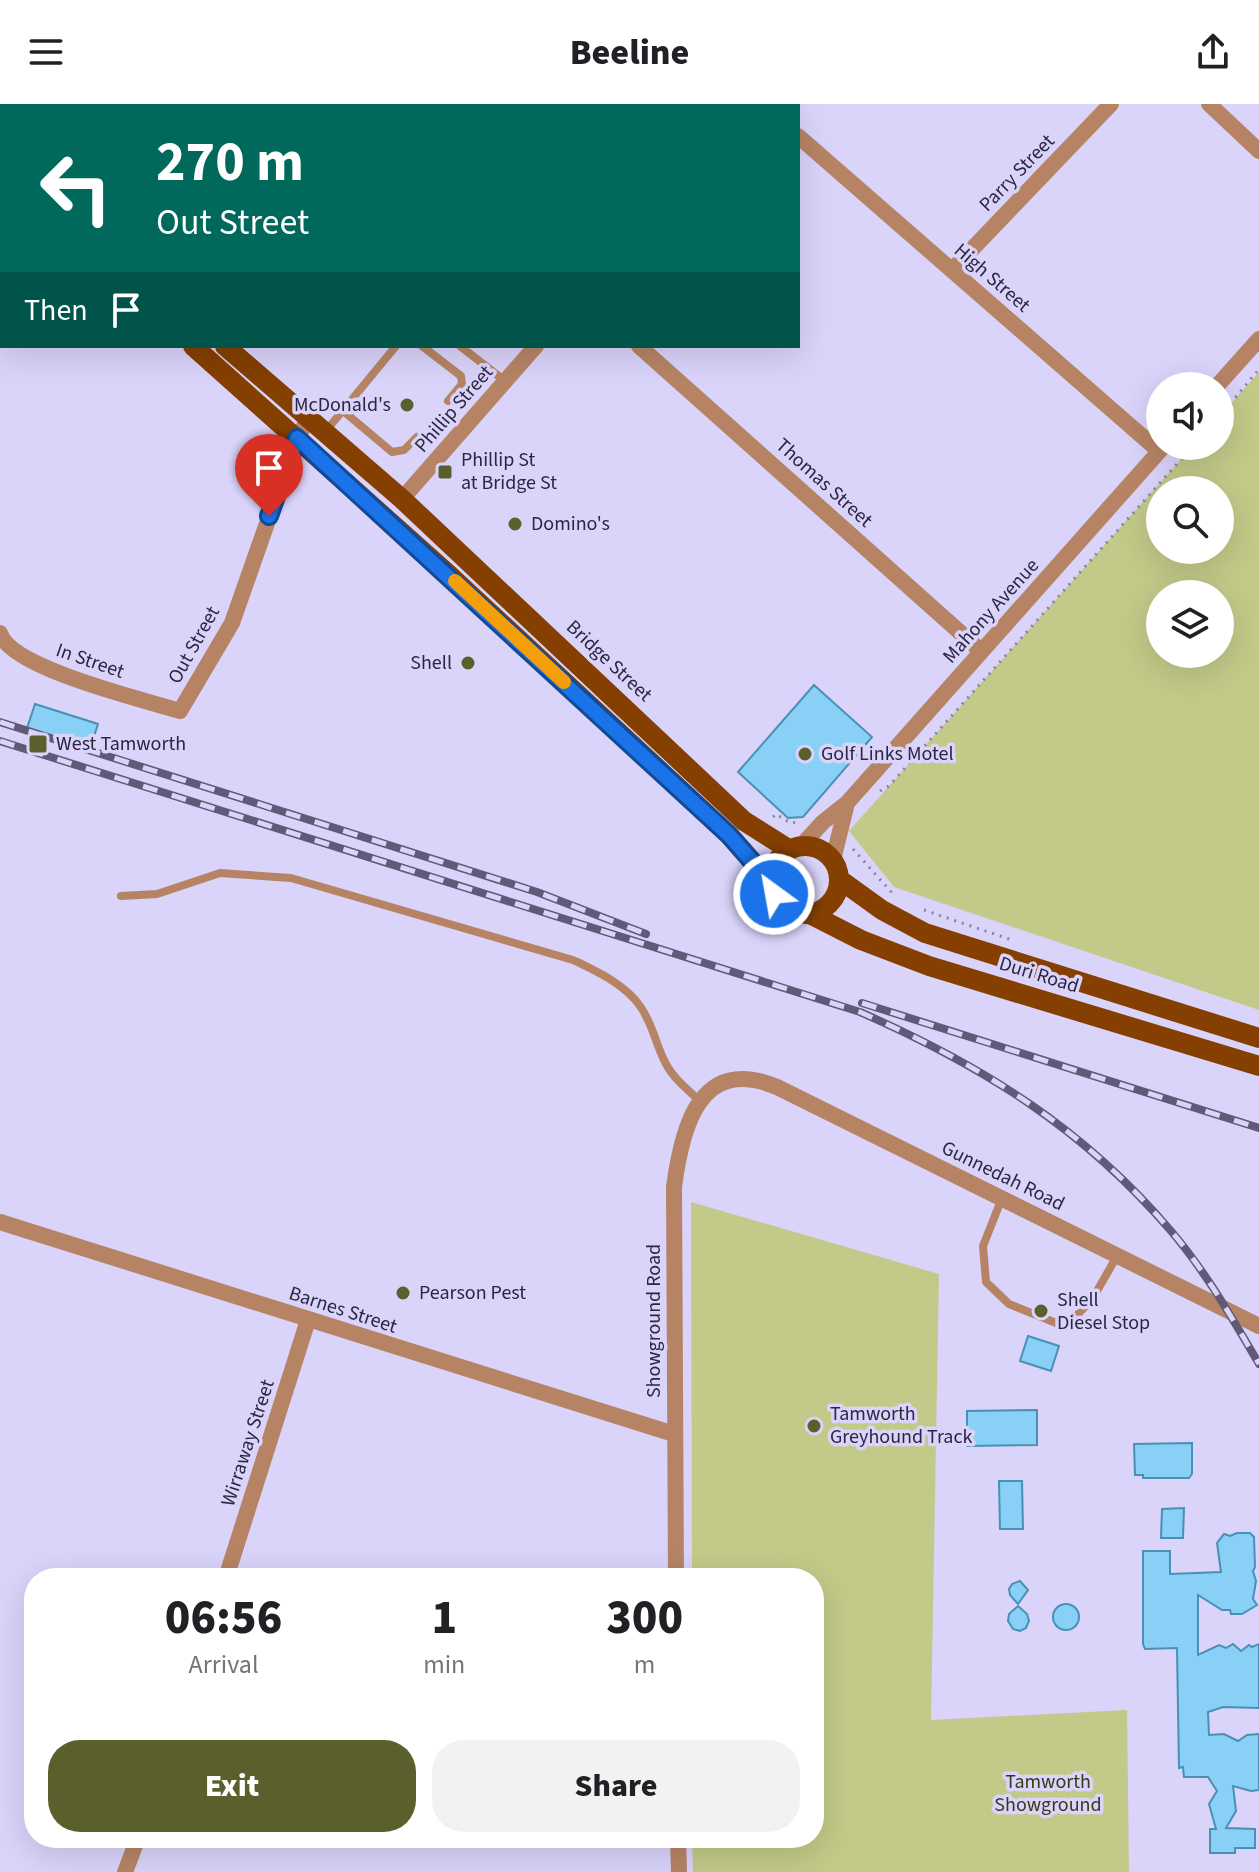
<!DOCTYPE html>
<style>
body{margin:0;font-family:"Source Sans 3",sans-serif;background:#f2f2f2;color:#202124;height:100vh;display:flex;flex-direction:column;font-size:30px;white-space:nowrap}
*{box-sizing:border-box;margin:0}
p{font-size:26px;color:#757577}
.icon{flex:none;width:44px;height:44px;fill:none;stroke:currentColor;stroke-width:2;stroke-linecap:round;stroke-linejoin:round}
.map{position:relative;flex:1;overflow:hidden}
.side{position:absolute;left:24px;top:1464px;width:800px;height:280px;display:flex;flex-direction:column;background:#fff;border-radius:32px;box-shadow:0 8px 32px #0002}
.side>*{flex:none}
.banner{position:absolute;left:0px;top:0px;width:800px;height:244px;box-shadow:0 8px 32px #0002;background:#00695c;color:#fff;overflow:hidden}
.controls{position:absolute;left:1146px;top:268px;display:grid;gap:16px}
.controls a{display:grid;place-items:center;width:88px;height:88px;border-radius:50%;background:#fff;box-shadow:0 8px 32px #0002;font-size:40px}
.pin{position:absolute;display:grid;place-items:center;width:68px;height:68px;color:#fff;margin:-82px -34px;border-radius:50% 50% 50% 0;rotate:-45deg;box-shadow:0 0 8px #0007}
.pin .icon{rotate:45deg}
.me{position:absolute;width:88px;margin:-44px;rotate:328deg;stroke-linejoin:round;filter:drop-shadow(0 0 6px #0008)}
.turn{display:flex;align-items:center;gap:28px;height:168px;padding:0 24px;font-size:36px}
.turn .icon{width:104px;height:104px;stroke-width:2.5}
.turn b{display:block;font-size:56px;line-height:68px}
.then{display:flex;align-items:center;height:76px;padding:0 24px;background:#0003;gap:16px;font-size:30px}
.eta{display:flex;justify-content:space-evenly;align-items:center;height:136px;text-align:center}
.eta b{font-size:48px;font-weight:800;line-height:56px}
.primary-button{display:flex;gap:16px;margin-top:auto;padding:16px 24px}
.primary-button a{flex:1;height:92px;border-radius:32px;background:#5b5f2c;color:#fff;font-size:32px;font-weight:800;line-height:92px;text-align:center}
.primary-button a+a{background:#f2f2f2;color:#202124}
header{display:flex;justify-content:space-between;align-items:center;height:104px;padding:0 24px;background:#fff;font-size:36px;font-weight:800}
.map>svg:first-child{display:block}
.green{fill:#c3c988;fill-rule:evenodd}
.building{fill:#88d0f6;stroke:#4990b4;stroke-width:2}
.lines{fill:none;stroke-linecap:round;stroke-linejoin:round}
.path{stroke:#8983a3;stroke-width:3;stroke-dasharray:2 6;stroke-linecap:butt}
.service{stroke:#b68465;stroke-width:8}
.minor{stroke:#b68465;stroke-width:16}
.primary{stroke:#853f00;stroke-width:20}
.rail-casing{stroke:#605a78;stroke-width:8}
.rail{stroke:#dad3fa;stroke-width:5;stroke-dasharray:15;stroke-linecap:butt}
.route-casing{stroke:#114b97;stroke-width:20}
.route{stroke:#1a73e8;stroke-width:14}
.slow{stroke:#f59e0b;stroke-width:14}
.poi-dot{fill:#5b5f2c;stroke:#dad3fa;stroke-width:3}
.labels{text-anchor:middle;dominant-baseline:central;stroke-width:7;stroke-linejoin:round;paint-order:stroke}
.street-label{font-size:20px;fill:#2c2740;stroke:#dad3fa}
.poi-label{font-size:20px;fill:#2c2740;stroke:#dad3fa;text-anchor:start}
.park-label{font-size:20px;fill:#383a16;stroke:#dad3fa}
</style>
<header><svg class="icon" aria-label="menu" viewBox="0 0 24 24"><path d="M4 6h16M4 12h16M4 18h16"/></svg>Beeline<svg class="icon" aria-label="share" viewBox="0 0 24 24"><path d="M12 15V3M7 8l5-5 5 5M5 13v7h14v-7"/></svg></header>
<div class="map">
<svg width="1259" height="1768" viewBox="0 0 1259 1768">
<rect width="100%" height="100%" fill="#dad3fa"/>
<!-- green -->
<path class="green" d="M1259,268V906L894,783L849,727L1193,342H1220V312ZM1220,386V446H1160V386ZM1160,490H1220V550H1160Z
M691,1098L939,1170L931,1616L1127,1606L1129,1768H693L692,1734H814V1474H692Z"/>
<!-- building -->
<path class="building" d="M814,581L872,633L803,713L788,714L738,668Z
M35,600L98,620L90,645L27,624Z
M1028,1232L1059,1242L1051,1267L1020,1257Z
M1037,1306V1341L967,1342V1307Z
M1192,1339V1370L1189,1374H1143V1371H1135L1134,1340Z
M999,1377H1022L1023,1425H1000Z
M1184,1404L1183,1434H1161L1162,1405Z
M1237,1429H1250L1254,1433L1255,1463L1253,1467L1256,1477L1253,1495L1257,1501L1242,1510H1231L1230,1506H1222L1198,1491V1551L1219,1541L1226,1544L1233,1540L1241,1547L1249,1541L1252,1543L1259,1540V1604L1223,1603L1208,1608L1209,1631L1224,1630L1238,1637L1247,1631L1259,1630V1686L1251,1687L1233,1682L1236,1707L1226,1724L1255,1725V1744H1235V1749H1210V1725H1216L1209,1700L1217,1687L1208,1673H1184L1183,1663L1179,1664L1177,1544L1145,1545L1143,1540V1447H1170V1470L1221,1468L1217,1439L1224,1430L1230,1432Z
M1020,1477L1028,1486L1018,1500L1010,1491L1009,1485L1012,1480Z
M1053 1513a13 13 0 1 1 26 0a13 13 0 1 1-26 0Z
M1018,1502L1027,1510L1029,1517L1026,1524L1020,1527L1013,1525L1008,1517L1009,1510Z"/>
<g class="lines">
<!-- path -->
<path class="path" d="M1220,312L1259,265
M880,687L889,682L1193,342
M773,713L776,710L790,719L801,718
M853,745L893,790
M924,806L1012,836"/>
<!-- service -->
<path class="service" d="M251,0L253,2
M543,2L545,0
M422,242L461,272L462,280L448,297
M460,242L505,277
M342,306L392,348L404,346L417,333
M325,328L396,242
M121,792L157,790L220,769L291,774L573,856C596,867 625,880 640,902C653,920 656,942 666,960C674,975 688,986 700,997
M1002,1094L983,1142L986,1178L1009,1200L1066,1223L1093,1194L1117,1152"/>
<!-- minor -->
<path class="minor" d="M762,0L764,2
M1209,0L1259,47
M337,2L339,0
M798,32L1159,347
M952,166L1111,0
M639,242L981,547
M1217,282L1259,235
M402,395L536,242
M0,529C10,564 144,596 180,607L232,519L297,334L309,314
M801,742L823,718L847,699L1164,342
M833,756L847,699
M0,1118L674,1330
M226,1474L308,1216
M676,1474L674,1083C682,1022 700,951 777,983L1259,1222
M678,1734L679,1768
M125,1768L138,1734"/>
<!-- primary -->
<path class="primary" d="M0,40L2,42
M0,70L2,72
M193,242L448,470L729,731L771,779
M225,242L402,395L744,717L790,746
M771 776a34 34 0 1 1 68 0a34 34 0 1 1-68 0Z
M839,775L882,806L925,829L1259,934
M810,810L861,836L929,862L1259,962"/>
<!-- rail casing -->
<g class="rail-casing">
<path id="rail" d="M0,618L537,788L646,830
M0,637L860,908C983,962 1083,1024 1171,1127C1206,1168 1232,1214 1259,1260
M862,899L1259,1024"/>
</g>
<!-- rail -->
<use href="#rail" class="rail"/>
</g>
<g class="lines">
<!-- route casing -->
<g class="route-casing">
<path id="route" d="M269,412L297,334L729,731L771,779L774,790"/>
</g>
<!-- route -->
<use href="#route" class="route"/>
<!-- slow -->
<path class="slow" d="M455,477L564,578"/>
</g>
<!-- markers -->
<g class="poi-dot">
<circle cx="407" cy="301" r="8"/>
<rect x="437" y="360" width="16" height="16" rx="4"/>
<circle cx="515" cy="420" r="8"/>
<circle cx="468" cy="559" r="8"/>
<rect x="28" y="630" width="20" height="20" rx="4"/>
<circle cx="805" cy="650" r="8"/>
<circle cx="403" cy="1189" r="8"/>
<circle cx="1041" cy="1207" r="8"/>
<circle cx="814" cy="1322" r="8"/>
</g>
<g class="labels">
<!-- street labels -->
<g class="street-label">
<text transform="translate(1017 69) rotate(-46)">Parry Street</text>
<text transform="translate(992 174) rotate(41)">High Street</text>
<text transform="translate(454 305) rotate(-49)">Phillip Street</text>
<text transform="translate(824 379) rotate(42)">Thomas Street</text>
<text transform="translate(991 507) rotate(-48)">Mahony Avenue</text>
<text transform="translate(194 541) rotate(-61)">Out Street</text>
<text transform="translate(90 557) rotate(19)">In Street</text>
<text transform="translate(609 557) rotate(43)">Bridge Street</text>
<text transform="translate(1039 871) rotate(17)">Duri Road</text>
<text transform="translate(1003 1072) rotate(26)">Gunnedah Road</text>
<text transform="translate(343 1206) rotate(18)">Barnes Street</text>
<text transform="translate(654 1217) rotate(-90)">Showground Road</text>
<text transform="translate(248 1339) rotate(-72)">Wirraway Street</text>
</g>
<!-- poi labels -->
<g class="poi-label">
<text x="391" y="301" text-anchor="end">McDonald's</text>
<text x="461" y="356">Phillip St<tspan x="461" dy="23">at Bridge St</tspan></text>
<text x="531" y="420">Domino's</text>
<text x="452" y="559" text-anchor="end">Shell</text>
<text x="56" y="640">West Tamworth</text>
<text x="821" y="650">Golf Links Motel</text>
<text x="419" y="1189">Pearson Pest</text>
<text x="1057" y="1196">Shell<tspan x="1057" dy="23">Diesel Stop</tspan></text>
<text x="830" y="1310">Tamworth<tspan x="830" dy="23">Greyhound Track</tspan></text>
</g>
<!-- park labels -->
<g class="park-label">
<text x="1048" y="1678">Tamworth<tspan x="1048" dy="23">Showground</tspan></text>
</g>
</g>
</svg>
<div class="controls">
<a><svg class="icon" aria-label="sound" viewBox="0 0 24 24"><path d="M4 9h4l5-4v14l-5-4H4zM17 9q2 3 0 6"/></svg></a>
<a><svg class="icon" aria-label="search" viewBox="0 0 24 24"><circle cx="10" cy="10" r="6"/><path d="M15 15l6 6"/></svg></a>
<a><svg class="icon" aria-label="layers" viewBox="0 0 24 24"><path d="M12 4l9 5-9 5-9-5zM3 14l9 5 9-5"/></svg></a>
</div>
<div class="pin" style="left:269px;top:412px;background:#d93025"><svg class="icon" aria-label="arrive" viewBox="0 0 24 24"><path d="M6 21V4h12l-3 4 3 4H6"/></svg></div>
<svg class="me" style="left:774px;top:790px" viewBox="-20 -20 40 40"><circle r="17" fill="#1a73e8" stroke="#fff" stroke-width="3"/><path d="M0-11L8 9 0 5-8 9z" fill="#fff"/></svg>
<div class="banner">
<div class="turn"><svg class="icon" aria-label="left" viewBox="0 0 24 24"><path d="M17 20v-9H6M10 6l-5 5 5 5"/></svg><div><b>270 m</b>Out Street</div></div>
<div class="then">Then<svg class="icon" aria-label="arrive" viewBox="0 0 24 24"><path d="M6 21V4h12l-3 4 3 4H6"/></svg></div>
</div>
<section class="side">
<div class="eta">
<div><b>06:56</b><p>Arrival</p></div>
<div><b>1</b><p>min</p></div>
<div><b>300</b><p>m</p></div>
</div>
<div class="primary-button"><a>Exit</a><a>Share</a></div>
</section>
</div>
